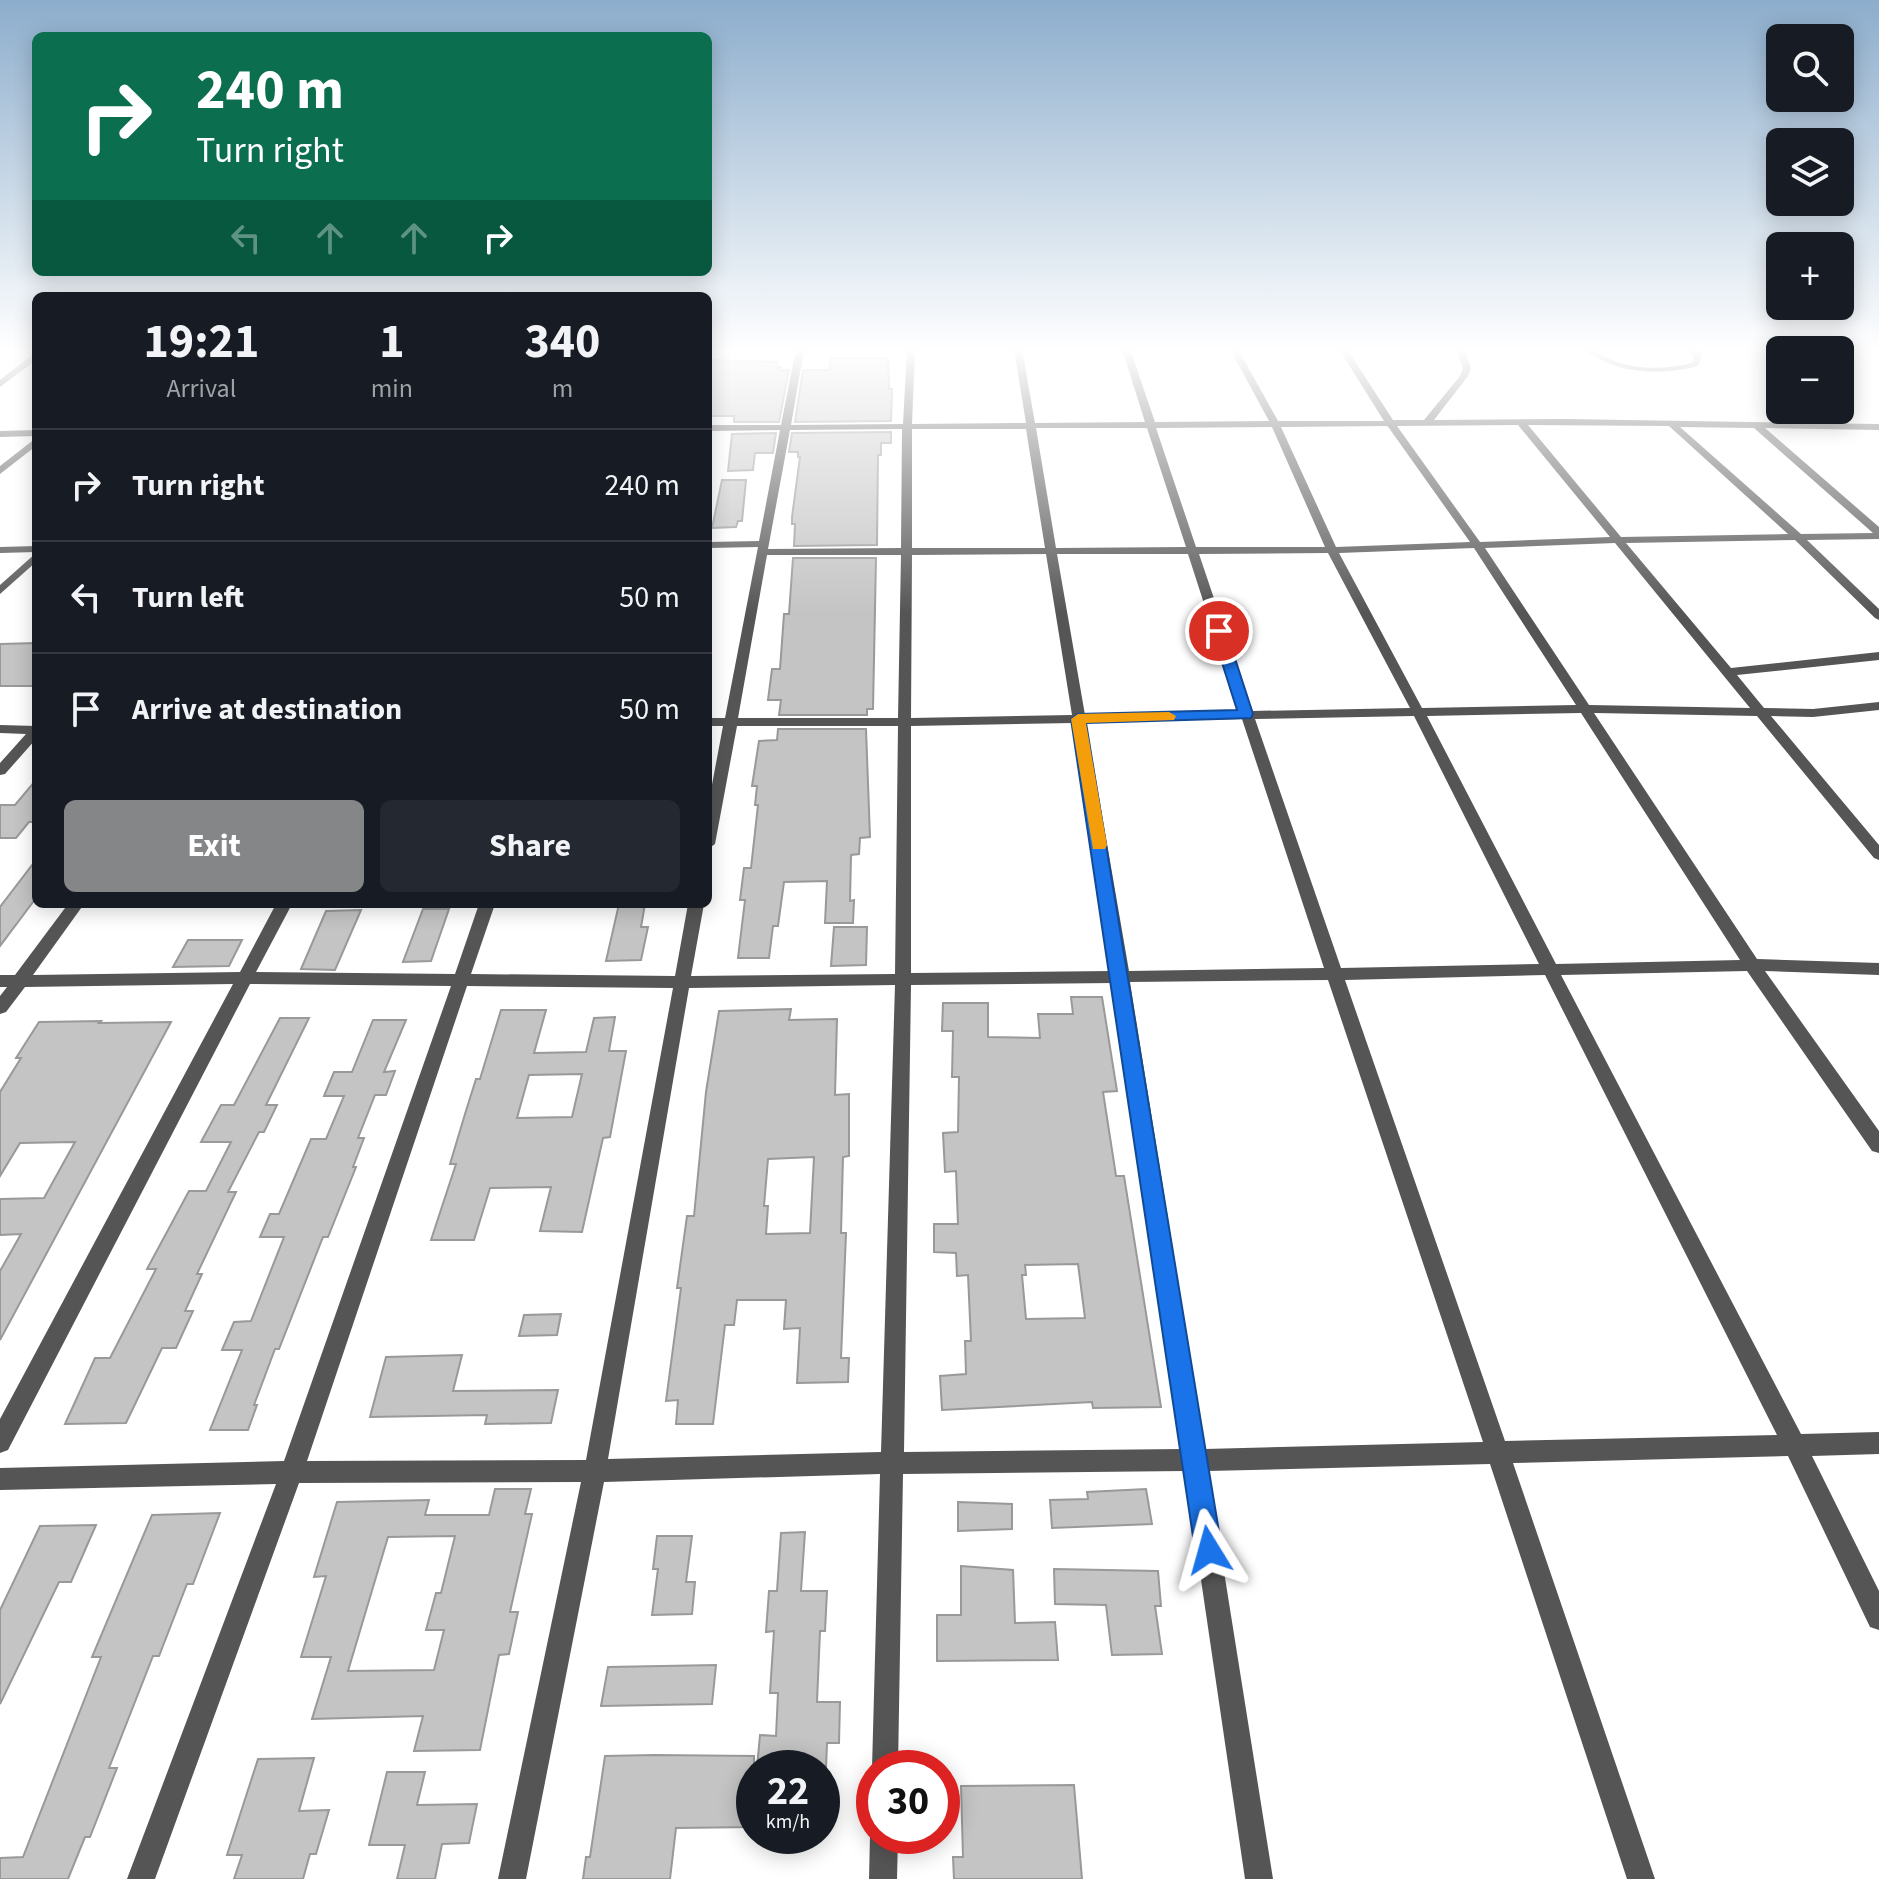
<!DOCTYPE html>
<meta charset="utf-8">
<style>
body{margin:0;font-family:"Source Sans 3",sans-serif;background:#242831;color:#f1f3f6;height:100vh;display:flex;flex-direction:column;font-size:30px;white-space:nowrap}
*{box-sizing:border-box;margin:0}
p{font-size:26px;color:#9ea1a6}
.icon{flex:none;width:44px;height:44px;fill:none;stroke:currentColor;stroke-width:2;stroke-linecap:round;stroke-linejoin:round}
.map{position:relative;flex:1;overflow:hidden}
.details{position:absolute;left:32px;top:292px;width:680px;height:616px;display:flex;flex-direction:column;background:#171b24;border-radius:12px;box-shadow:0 4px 20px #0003}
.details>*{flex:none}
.banner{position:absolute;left:32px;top:32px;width:680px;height:244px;border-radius:12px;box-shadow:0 4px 20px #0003;background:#0b6e4f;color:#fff;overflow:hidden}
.buttons{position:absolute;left:1766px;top:24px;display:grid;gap:16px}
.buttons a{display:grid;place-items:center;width:88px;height:88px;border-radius:12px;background:#171b24;box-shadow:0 4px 20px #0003;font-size:40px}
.speed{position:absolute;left:736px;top:1750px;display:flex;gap:16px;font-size:40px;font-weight:700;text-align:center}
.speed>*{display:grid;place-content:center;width:104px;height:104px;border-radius:50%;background:#171b24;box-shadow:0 4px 20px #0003;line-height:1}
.speed small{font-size:20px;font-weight:400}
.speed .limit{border:12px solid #d22;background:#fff;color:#111}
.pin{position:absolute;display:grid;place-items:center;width:68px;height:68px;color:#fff;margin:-34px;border:4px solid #fff;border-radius:50%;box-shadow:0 2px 8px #0007}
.me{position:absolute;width:88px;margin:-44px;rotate:352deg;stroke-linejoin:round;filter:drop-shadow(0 0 6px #0008)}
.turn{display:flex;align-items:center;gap:28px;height:168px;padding:0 32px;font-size:36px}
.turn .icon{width:104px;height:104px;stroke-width:2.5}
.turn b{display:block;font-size:56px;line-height:68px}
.lanes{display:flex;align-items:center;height:76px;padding:0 32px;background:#0003;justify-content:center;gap:40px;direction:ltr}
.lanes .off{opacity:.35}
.eta{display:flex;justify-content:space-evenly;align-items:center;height:136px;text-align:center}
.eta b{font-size:48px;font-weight:700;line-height:56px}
.action{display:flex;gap:16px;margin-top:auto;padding:16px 32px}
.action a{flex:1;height:92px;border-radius:12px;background:#858687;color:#fff;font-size:32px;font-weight:700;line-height:92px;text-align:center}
.action a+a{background:#242831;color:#f1f3f6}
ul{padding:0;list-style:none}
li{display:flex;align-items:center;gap:24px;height:112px;padding:0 32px;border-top:2px solid #363941}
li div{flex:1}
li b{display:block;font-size:30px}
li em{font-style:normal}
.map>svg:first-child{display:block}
.building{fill:#c4c4c4;stroke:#999;stroke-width:2;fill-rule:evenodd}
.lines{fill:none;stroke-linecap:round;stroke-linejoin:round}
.service{fill:#555;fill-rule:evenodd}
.minor{fill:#555;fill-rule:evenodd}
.route{fill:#1a73e8;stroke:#114b97;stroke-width:2}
.slow{fill:#f59e0b}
</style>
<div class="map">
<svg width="1879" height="1879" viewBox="0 0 1879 1879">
<rect width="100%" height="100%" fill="#fff"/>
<!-- building -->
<path class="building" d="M831,358H888L889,389H892L891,421L795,422L803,370H829Z
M708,360L778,362L777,368L781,367L780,370H789L779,422H734V416H708Z
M891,432V443H881V455H878L877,545L794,546L795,524H792V517L800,457H798V452H789L792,433Z
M776,433L773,453H755L753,470L728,471L732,434Z
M722,480H746L742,521H738L736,527L712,528Z
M793,558H876L873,709H867V715H779L781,700H768L772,669H780L784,614H789Z
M36,643V686H0V644Z
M778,729H866L870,837L860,838L859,854L851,855L850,901L854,900L853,923H825L827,881L784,882L778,926H773L769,958H738L745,900H740L744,868H751L758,805H755L757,786H752L759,741L777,740Z
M36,780V822H29L16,838H0V805H15Z
M36,860V898L0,946V907Z
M619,904H645L641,927H648L641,960L606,961Z
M423,909H449L431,961L403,962Z
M361,910L335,970L301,969L326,911Z
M834,927H867L866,965L831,966Z
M188,940H242L229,966L173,967Z
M1071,997H1102L1117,1091L1103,1092L1116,1176H1124L1161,1407L1093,1408L1092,1402L942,1410L940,1376L966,1374L965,1341H971L968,1275L957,1276L956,1253L934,1252V1224H958L956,1171L945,1172L943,1133L958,1132L959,1077H952L953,1031H942L943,1003H988V1037L1040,1038L1038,1014H1073ZM1078,1264L1085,1318L1026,1319L1022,1275H1026L1025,1265Z
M791,1009L789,1020L837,1019L835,1095L849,1094V1156L843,1157L841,1233H846L841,1358H849L848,1382L797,1383L800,1328L784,1329L786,1300H737L734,1325H725L713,1424H676L678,1400L666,1401L681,1288H677L687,1216H694L706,1092L719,1011ZM814,1157L810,1233L766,1234L768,1206H764L768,1159Z
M501,1010H546L534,1053L586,1052L594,1018L615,1017L609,1051H626L610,1137L603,1138L582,1232L540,1231L551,1187L490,1188L474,1240H431L456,1164H450L465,1114L476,1079H480ZM582,1074L572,1117L517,1118L529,1075Z
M280,1018H309L266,1105H277L264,1132H259L228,1192H236L197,1274H202L185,1311H193L176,1348H162L126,1423L65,1424L95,1358H110L156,1269H147L189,1191H206L231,1142H201L221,1105H234Z
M373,1020H406L384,1072L395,1071L386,1095H375L358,1138H364L353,1167H356L328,1237H323L279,1349H275L254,1405H257L248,1430H210L242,1350H222L234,1322L251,1321L284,1237H260L270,1214H279L311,1139H326L344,1096H324L334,1072H352Z
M101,1021L99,1023L171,1022L0,1340V1271L21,1234L0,1235V1199L44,1198L75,1142L20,1143L0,1176V1092L21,1058H16L39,1022Z
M561,1314L557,1335L519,1336L524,1315Z
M462,1355L453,1391L558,1390L551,1423L485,1424L487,1415L370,1417L386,1357Z
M495,1489H531L525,1514H532L510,1612H518L509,1654L499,1655L480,1750L414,1751L423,1716L312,1719L331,1657H301L326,1576L314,1577L337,1502L429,1500L425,1515H489ZM455,1536L441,1593H436L426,1630H444L434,1670L348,1671L388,1537Z
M1146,1489L1152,1524L1052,1528L1050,1500L1088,1499L1087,1492Z
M958,1502L1012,1504V1529L958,1531Z
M220,1513L193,1584H187L159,1656H153L109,1768H117L90,1837H85L68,1879H0V1858L23,1857L101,1657H92L152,1515Z
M96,1525L71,1582H59L0,1704V1610L40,1526Z
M805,1532L801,1591H827L825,1631H820L817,1702H840L839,1743H827L826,1768H757L760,1735L776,1736L778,1693H770L774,1631L766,1632L769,1591H777L781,1533Z
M657,1536H692L686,1582H695L692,1614L652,1615L658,1569H653Z
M961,1566L1013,1570L1015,1623L1055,1622L1058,1660L937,1661V1615H961Z
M1054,1569L1158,1571L1161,1606H1155L1162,1654L1112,1655L1106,1605L1055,1604Z
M716,1665L712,1704L601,1706L608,1667Z
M655,1755L754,1756V1827L676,1828L670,1879H583L586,1857H590L605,1756Z
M314,1758L299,1811L329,1810L316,1854H310L303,1879H234L242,1855H227L258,1759Z
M387,1772H425L417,1805L477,1804L469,1843L442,1844L435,1879H397L405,1845H369Z
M1074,1785L1082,1879H954L953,1857H963L961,1786Z"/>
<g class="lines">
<!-- service -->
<path class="service" d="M1582,349C1595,349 1605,358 1617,362C1642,370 1667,369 1692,363L1694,356L1688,349H1696L1702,356L1698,366C1657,376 1617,374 1582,349Z"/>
<!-- minor -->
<path class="minor" d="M796,349H804L791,425L903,424L907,349H915L912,424L1026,423L1014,349H1022L1035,423L1145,422L1122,349H1130L1155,422L1269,421L1230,349H1238L1278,421H1384L1339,349H1347L1393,420H1424L1460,376L1463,368L1456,349H1464L1471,368L1468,376L1434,420L1565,419L1879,424V430L1765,428L1879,527V539L1807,540L1879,609V620L1875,618L1795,540L1626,543L1731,668L1879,652V660L1737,675L1764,708L1813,709L1879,702V710L1813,717L1771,716L1879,845V860L1874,858L1757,716L1594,713L1757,959L1879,963V975L1765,971L1879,1131V1153L1872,1151L1747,971L1561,975L1801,1434L1879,1432V1454L1812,1456L1879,1591V1630L1870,1627L1788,1456L1513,1463L1655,1879H1627L1490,1464L1208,1471L1273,1879H1245L1185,1471L903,1474L898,1768H874V1774L872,1768L880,1474L604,1482L526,1879H498L581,1482L299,1483L155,1879H127L276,1484L0,1490V1468L284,1461L451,986L250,984L8,1450L0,1453V1419L233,984L25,987L6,1012L0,1014V996L7,987H0V975H15L68,904H84L33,975L240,972L276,904H292L256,972L455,974L479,904H495L471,974L675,976L688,904H704L691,976L895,974L898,726H737L715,844L708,849V806L723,726H708V718H725L758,547L708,548V542L759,541L780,430L708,431V425H781ZM1518,425L1610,537L1480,542L1397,426ZM1528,425L1669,426L1788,534L1621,537ZM1387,426L1389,428L1470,542L1336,547L1281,427ZM1272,427L1325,547H1196L1156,428ZM1680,427L1754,428L1873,533L1801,534ZM1036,428H1147L1186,547L1056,548ZM902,429L901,548L768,549L790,430ZM912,429H1026L1045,548H912ZM1615,543L1750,708L1589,705L1485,548ZM1474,548L1576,705L1422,708L1339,553ZM1328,553L1410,708L1252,711L1199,554ZM1046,554L1072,715L911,718L912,555ZM1057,554H1188L1239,712L1085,715ZM767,555H901L898,718H738ZM1581,713L1740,960L1556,964L1427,716ZM1414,716L1539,964L1341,968L1255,719ZM1242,719L1324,968L1129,971L1086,722ZM1073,723L1112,971L911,973V726ZM1545,975L1777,1435L1505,1441L1345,980ZM1328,980L1483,1442L1205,1449L1130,982ZM1114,983L1182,1449L904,1452L911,985ZM895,985L881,1452L608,1459L689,988ZM467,986L673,988L586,1460L307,1461Z
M33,354H36V360L0,387V380Z
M36,430V436L0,437V431Z
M36,438V446L0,474V466Z
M36,546V552L0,553V547Z
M36,553V562L0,594V585Z
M0,725L36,726V739L5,774L0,775V763L26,734L0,733Z
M874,1827V1836H898L897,1879H869L870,1836Z"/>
</g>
<!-- sky -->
<linearGradient id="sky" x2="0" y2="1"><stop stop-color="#8cadcc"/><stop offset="0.57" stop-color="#fff"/><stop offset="1" stop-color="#fff" stop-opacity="0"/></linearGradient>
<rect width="1879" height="613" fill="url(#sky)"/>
<!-- route -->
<path class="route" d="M1219,627L1226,631L1253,714L1251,718L1086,723L1222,1550L1218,1559L1209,1563L1199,1559L1195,1550L1071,719L1078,714L1237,710L1212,631Z"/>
<!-- slow -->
<path class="slow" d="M1169,712L1176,716L1174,720L1086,723L1107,845L1105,849H1093L1071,719L1078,714Z"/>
</svg>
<div class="buttons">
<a><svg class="icon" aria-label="search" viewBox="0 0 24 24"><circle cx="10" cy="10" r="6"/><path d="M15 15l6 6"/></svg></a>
<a><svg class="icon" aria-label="layers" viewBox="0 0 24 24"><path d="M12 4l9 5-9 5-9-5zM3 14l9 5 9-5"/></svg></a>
<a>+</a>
<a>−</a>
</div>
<div class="speed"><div>22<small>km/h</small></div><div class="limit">30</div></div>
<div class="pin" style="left:1219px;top:631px;background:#d93025"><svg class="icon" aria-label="arrive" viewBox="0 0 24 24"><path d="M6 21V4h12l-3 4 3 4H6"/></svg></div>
<svg class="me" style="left:1209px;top:1550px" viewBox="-20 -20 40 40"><path d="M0-17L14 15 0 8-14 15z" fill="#1a73e8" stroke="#fff" stroke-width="4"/></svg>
<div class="banner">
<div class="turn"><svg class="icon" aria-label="right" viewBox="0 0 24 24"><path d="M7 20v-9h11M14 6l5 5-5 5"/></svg><div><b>240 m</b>Turn right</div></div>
<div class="lanes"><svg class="icon off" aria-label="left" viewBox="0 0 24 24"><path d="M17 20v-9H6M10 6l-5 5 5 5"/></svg><svg class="icon off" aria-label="ahead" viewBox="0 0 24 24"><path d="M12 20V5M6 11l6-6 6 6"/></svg><svg class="icon off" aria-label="ahead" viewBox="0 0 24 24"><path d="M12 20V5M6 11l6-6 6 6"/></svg><svg class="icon" aria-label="right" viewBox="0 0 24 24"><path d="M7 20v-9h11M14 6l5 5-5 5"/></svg></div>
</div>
<section class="details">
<div class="eta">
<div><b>19:21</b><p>Arrival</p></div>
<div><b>1</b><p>min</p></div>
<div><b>340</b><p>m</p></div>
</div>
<ul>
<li><svg class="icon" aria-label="right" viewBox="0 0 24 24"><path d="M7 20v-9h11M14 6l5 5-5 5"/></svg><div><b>Turn right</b></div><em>240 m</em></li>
<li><svg class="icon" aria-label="left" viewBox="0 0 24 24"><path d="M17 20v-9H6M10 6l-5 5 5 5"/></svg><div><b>Turn left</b></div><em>50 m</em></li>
<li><svg class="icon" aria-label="arrive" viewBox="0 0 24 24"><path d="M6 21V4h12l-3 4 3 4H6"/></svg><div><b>Arrive at destination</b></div><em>50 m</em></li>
</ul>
<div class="action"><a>Exit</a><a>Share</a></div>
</section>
</div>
